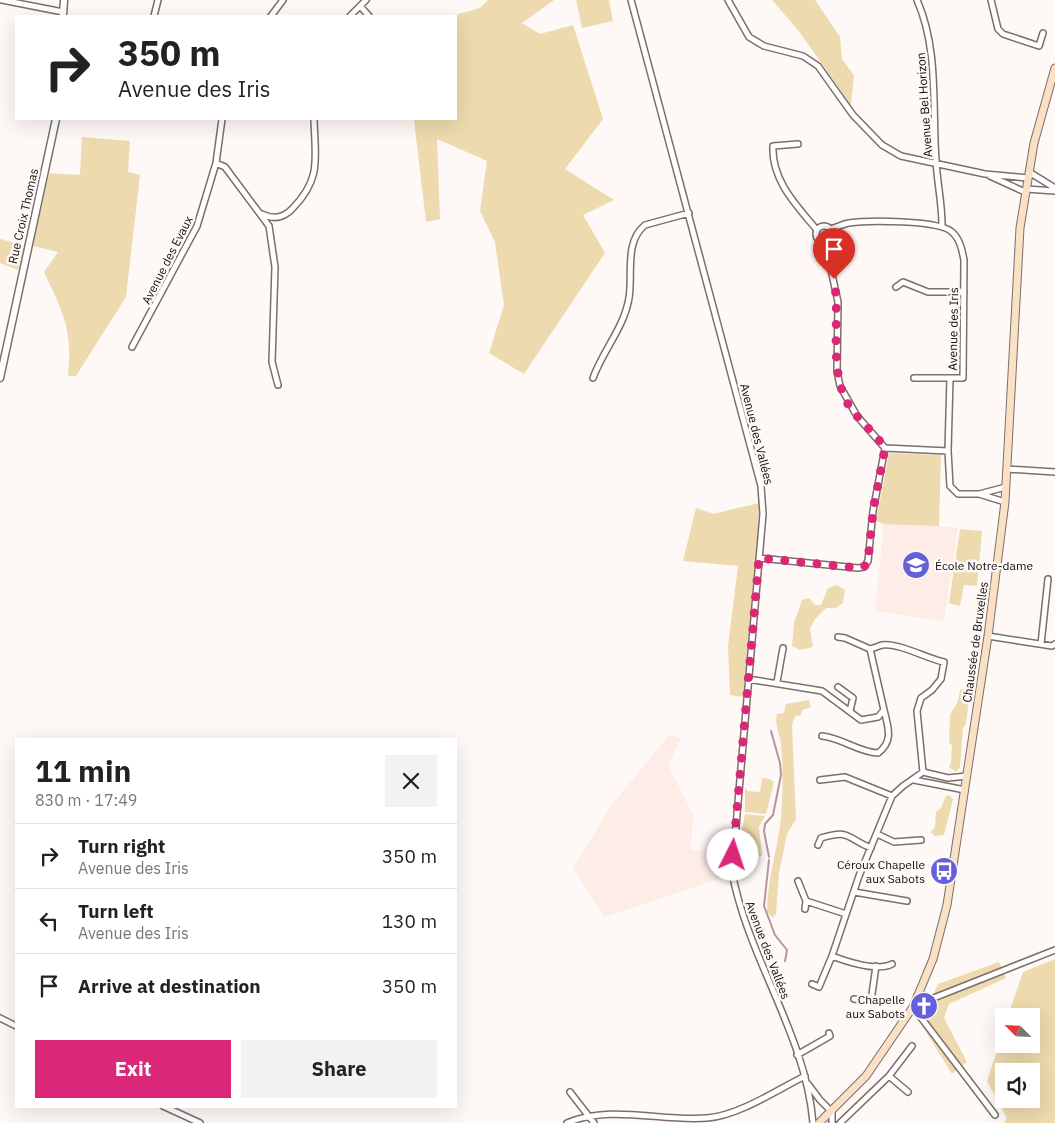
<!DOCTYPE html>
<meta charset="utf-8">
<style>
body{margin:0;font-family:"IBM Plex Sans",sans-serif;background:#f2f2f2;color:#222;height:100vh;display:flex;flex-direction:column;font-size:19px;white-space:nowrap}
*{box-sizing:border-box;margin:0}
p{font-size:16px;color:#767676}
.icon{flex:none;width:28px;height:28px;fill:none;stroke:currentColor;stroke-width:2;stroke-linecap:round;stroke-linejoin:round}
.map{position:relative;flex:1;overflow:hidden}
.sheet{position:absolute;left:15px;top:738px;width:442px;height:370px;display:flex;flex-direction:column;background:#fff;border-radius:0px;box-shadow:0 5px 20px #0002}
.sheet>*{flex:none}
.guide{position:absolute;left:15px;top:15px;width:442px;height:105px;border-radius:0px;box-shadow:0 5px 20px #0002;background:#fff;color:#222;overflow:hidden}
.needle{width:32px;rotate:294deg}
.tools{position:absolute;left:995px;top:1008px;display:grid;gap:10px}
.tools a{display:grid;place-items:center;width:45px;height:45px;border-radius:0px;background:#fff;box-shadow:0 5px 20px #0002;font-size:25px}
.pin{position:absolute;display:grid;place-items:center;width:42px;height:42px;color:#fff;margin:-51px -21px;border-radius:50% 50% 50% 0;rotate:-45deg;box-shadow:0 0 5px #0007}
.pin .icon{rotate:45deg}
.me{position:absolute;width:55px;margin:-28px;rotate:4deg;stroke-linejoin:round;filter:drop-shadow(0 0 4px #0008)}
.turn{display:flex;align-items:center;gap:18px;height:105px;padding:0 20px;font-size:22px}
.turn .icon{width:65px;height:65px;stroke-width:2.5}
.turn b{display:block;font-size:35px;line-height:42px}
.round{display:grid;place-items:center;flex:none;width:52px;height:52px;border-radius:0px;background:#f2f2f2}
.head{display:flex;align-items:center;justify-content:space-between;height:85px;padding:0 20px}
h1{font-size:30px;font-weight:700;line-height:38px}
.cta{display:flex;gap:10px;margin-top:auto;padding:10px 20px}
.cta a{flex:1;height:58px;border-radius:0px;background:#db2777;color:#fff;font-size:20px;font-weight:700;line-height:58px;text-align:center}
.cta a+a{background:#f2f2f2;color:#222}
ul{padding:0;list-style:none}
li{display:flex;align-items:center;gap:15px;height:65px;padding:0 20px;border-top:1px solid #e0e0e0}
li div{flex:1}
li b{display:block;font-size:19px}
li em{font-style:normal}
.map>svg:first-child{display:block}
.built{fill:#feece6}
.green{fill:#eddaae;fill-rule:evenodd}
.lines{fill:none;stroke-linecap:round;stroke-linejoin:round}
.stream{stroke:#b594a0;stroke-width:2}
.minor-casing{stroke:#7b6f6b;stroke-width:8}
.tertiary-casing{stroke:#7b6f6b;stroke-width:9}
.secondary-casing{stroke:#7b6f6b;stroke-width:9}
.minor{stroke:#fff;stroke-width:5}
.tertiary{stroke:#fff;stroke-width:6}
.secondary{stroke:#fae0c5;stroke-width:7}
.route{stroke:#db2777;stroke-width:9;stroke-dasharray:0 16.2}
.labels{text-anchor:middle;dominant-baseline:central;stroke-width:5;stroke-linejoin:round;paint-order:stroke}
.street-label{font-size:12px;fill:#130e0d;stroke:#fef8f6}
.poi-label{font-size:12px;fill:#130e0d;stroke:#fef8f6;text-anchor:end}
</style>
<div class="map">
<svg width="1055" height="1123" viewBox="0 0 1055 1123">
<rect width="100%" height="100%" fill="#fef8f6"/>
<!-- built -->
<path class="built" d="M902,523L958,528L944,621L875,611L884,524Z
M669,735L681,738L668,765L693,814L691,850L721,852L720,872L723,878L604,917L573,868L611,806Z"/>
<!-- green -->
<path class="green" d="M488,0H554L522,23L540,34L573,25L603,119L565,169L614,200L583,215L605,253L524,374L489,353L504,305L495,242L480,211L487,161L437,139L440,219L426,222L414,119H456V16H452L480,8Z
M576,0H609L613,21L582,28Z
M772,0H815L840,37L842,59L854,75L851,105L798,30Z
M82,137L130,141L128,172L140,175L126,297L76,376H68C73,330 63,312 44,272L58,252L33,246L49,173L80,175Z
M0,239L23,245L18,270L0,263Z
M889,453L941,455L939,526L884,524L876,521Z
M759,503L758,530L743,697L730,695L728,646L738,566L683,561L696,508L713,514Z
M960,529L982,531L977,586L964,585L960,606L949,603Z
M837,585L845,590L843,603L836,608H826L815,619L810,629L813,647L800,650L792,646L794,623L802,600L809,598L815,605H821L828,588Z
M966,688L970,689L966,724L963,728L960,767L956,772L949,767L951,762L952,746L949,742L950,715L958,701L960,690Z
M809,700L811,707L802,710L801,715L795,716L792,725L796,819L787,834L779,873L776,914L773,918L767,912C767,879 778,849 781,817C783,793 783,768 781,744C780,733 774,726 777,714L784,713L786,704Z
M762,778L770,779L774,782L766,814L745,812V787L747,791L760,792Z
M949,795L953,799L944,835L934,836L931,832L935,827L936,812L941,808L946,796Z
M745,814L765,816L759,827L762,856H755L756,842L743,841L742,845H739Z
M1055,959V1123H1004L1007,1118L987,1081L1004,1029V1044H1031V1016H1008L1023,972ZM1004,1071H1031V1099H1004Z
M999,962L1006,978L949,1004L944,1018L967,1062L952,1074L921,1024L938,984Z"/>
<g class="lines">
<!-- stream -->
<path class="stream" d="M769,857L764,831L765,824L773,815L781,775L780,763L771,731
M769,860L764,906L775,935L787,950L785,961"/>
<!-- minor casing -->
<g class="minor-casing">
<path id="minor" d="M2,0L63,12
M631,0L761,486L763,514L732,872C748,959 806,1035 813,1123
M728,0L749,37L764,46L803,56L818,66L853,115L882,145L901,156L985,174L1028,178
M917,0C939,50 932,107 936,160C937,182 942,203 942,225
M991,0L998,29L1003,34L1039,46L1043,33
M360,6L369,16
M154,16L158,0
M271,16L283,0
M350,16L366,0
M798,144L773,146C771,180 797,206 817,230
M216,163L225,167L269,226L275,267L272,362L278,385
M1029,172L1055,188
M990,176L1025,192
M1026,189L1055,191
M262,214C274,220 284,218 293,208C322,178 315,158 314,119
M816 234a8 8 0 1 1 16 0a8 8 0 1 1-16 0Z
M831,229C837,227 843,224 849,223C867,220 940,220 952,232C960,239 962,250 964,260L963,378H950L948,451L950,486L958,494H979L1006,487
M896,287L903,282L928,292H964
M132,347L197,226L216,163L222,119
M593,378C603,350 624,328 629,298C633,275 624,242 645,225L689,213
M914,378H950
M885,448L948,451
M1007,469L1055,472
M979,494L1005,502
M759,558L858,568L864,567L868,561L873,511L885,448L857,416L840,386L837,371L838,302L825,242
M988,636L1052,646L1055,644
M838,637L845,638L870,649
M1041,644L1048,579
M748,679L822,691L861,720L878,717L884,710L870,649C875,648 878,646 882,645C897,642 928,659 944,662L941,679L932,690L921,698L917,711L923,772L903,786L892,796L859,876L832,956L819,987L812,984
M777,682L783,648
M838,687L853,698L850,711
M822,736C842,738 858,752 878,753C894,741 888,727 884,710
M923,772L948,778L967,776
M820,780L845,777L892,796
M914,780L965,790
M877,834L894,842L921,840
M818,845L821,838C851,829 846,838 871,848
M798,881L806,901L846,914
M854,892L907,901
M805,909L806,901
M832,956C848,962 877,972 892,964
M918,997L931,999L1055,950
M854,999L871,1001L876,966
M913,1007L995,1115
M0,1018L16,1026
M797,1055L830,1036L829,1033
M889,1076L908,1092
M808,1084L820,1100L832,1112V1123
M570,1092L594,1123
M163,1106L200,1123
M567,1123C610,1104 662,1122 707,1118C738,1116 777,1090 805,1076
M840,1123L889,1076L912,1046"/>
</g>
<!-- tertiary casing -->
<g class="tertiary-casing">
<path id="tertiary" d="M63,16L64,0
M0,378L56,119"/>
</g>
<!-- secondary casing -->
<g class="secondary-casing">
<path id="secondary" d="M819,1123L866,1076L913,1007L933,959L947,905L988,636L1005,502L1020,228L1034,143L1055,68"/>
</g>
<!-- minor -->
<use href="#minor" class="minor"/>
<!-- tertiary -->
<use href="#tertiary" class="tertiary"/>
<!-- secondary -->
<use href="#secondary" class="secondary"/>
</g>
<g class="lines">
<!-- route -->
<path class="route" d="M733,855L759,558L858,568L864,567L868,561L873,511L885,448C874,432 858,420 848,404C828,369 841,319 834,279"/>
</g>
<!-- icons -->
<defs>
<g id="school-disc" transform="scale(1.4375)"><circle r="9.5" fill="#6460d9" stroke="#fef8f6"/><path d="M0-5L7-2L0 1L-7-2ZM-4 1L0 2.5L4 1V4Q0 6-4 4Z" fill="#fff"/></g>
<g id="bus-disc" transform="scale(1.4375)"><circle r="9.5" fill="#6460d9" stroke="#fef8f6"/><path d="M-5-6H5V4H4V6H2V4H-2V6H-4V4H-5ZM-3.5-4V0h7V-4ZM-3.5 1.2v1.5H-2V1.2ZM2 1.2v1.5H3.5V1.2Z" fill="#fff"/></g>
<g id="church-disc" transform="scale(1.4375)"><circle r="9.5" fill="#6460d9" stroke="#fef8f6"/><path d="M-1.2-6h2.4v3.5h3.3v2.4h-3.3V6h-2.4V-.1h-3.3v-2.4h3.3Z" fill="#fff"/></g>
</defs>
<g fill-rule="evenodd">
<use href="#school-disc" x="916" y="565"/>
<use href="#bus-disc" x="944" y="871"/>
<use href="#church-disc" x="924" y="1006"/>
</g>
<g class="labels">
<!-- street labels -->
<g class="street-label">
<text transform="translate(924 105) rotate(-94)">Avenue Bel Horizon</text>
<text transform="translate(23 216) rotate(-77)">Rue Croix Thomas</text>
<text transform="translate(167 260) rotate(-63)">Avenue des Evaux</text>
<text transform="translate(953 329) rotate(-89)">Avenue des Iris</text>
<text transform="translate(757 434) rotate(76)">Avenue des Vallées</text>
<text transform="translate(975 642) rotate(-82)">Chaussée de Bruxelles</text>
<text transform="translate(768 950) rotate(69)">Avenue des Vallées</text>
</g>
<!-- poi labels -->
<g class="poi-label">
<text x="935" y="565" text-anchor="start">École Notre-dame</text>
<text x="925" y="864">Céroux Chapelle<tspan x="925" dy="14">aux Sabots</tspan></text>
<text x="905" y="999">Chapelle<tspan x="905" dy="14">aux Sabots</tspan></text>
</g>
</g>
</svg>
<div class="tools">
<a><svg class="needle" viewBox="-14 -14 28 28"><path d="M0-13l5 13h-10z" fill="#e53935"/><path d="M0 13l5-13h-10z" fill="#767676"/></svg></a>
<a><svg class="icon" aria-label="sound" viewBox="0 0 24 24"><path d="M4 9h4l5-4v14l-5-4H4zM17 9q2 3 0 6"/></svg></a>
</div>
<div class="pin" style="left:834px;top:279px;background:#d93025"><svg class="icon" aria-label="arrive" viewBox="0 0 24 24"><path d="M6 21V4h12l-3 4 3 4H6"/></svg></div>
<svg class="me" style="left:733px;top:855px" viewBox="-20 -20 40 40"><circle r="19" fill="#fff"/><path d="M0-13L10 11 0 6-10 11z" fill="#db2777"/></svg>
<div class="guide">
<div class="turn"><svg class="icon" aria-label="right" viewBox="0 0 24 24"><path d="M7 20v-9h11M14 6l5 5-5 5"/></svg><div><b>350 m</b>Avenue des Iris</div></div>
</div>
<section class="sheet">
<div class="head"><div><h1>11 min</h1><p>830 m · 17:49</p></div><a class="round"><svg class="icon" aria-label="close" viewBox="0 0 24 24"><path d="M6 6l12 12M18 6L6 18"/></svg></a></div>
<ul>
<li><svg class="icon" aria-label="right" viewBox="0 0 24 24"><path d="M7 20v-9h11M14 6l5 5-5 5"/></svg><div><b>Turn right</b><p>Avenue des Iris</p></div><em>350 m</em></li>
<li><svg class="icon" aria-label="left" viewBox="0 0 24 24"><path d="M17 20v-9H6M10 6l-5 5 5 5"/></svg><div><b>Turn left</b><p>Avenue des Iris</p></div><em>130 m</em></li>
<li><svg class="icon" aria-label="arrive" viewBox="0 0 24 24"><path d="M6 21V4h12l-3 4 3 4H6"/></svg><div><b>Arrive at destination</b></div><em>350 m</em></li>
</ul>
<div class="cta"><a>Exit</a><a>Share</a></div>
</section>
</div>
